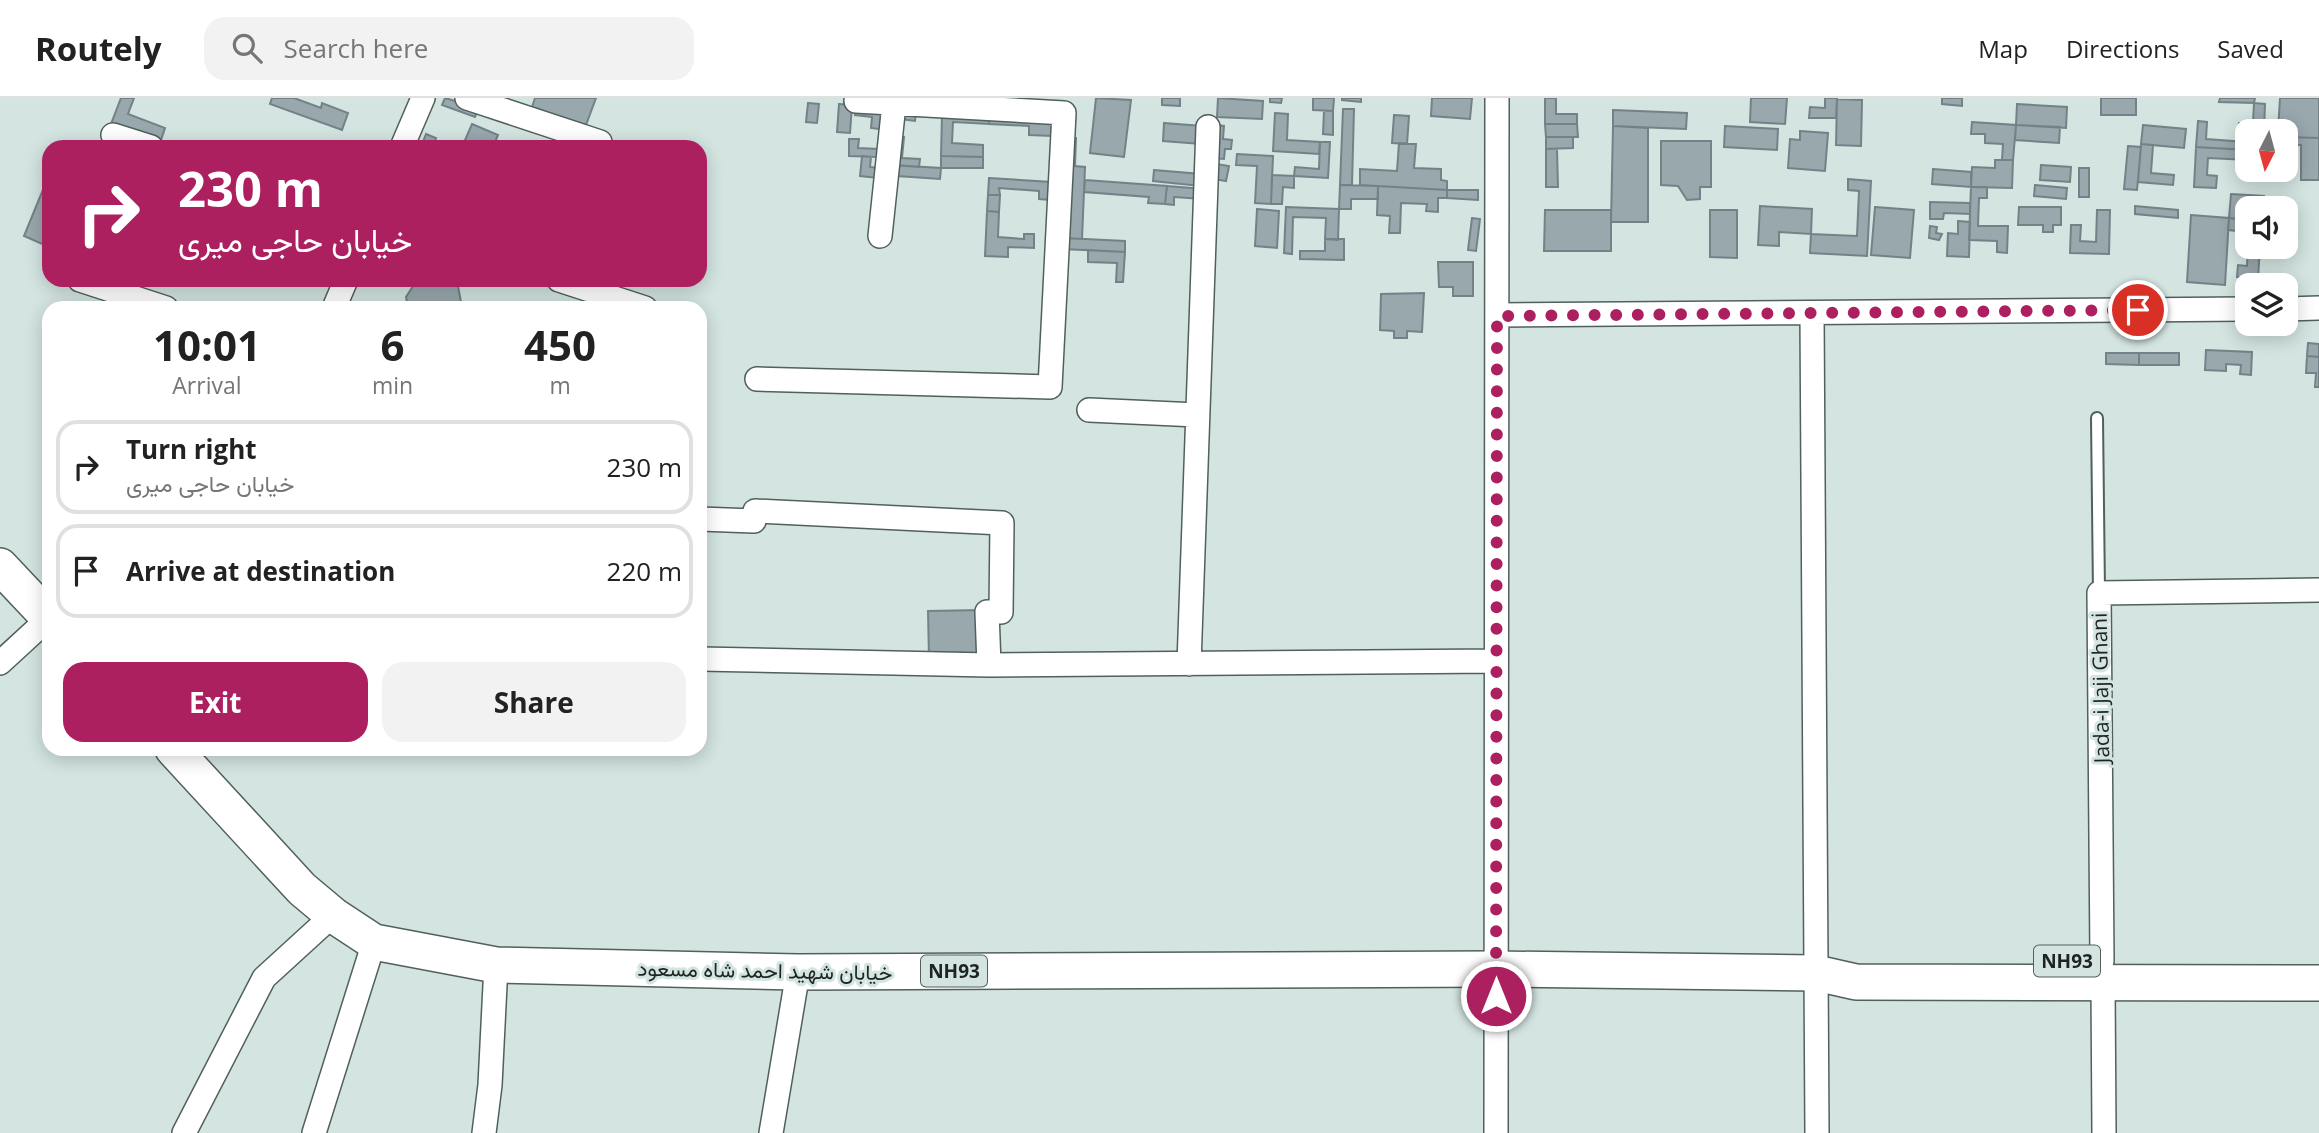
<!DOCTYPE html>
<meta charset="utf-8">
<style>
body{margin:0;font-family:"Open Sans",Vazirmatn,sans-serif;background:#f2f2f2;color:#222;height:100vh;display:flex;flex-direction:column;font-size:26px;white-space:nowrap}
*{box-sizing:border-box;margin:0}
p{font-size:23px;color:#767676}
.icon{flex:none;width:38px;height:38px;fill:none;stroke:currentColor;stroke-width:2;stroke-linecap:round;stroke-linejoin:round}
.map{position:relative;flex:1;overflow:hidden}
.sheet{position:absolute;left:42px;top:203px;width:665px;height:455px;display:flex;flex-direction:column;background:#fff;border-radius:21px;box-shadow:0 4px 18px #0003}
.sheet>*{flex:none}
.guide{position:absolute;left:42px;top:42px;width:665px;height:147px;border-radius:21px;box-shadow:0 4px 18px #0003;background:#ac205f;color:#fff;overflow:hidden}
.needle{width:46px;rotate:186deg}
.fabs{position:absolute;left:2235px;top:21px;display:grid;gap:14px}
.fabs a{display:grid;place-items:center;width:63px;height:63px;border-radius:14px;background:#fff;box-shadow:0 4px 18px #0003;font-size:35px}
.pin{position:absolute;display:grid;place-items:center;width:60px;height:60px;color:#fff;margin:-30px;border:4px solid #fff;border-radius:50%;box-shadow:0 2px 7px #0007}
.me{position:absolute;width:77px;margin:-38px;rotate:0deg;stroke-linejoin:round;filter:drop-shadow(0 0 5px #0008)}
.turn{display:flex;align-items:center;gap:24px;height:147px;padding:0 21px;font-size:32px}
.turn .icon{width:91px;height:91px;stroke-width:2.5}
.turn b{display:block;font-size:49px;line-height:60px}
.eta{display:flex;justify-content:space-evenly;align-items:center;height:119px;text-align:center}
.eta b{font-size:42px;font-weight:700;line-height:49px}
.action{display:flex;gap:14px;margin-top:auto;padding:14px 21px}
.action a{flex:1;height:80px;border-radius:21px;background:#ac205f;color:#fff;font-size:28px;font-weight:700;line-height:80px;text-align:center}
.action a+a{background:#f2f2f2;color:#222}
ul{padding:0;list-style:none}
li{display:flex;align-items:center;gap:21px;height:94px;margin:0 14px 10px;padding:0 7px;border:4px solid #e0e0e0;border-radius:21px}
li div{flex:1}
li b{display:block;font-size:26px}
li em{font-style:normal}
header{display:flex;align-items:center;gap:42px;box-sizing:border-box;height:98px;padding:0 35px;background:#fff;border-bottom:2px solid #e0e0e0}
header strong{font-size:33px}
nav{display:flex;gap:38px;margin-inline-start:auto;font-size:24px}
.search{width:490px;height:63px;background:#f2f2f2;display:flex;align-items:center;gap:18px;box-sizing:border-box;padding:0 24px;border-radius:21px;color:#767676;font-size:26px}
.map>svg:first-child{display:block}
.building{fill:#99a8ad;stroke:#738287;stroke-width:2}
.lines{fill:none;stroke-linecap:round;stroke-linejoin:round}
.service-casing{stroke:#50605d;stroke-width:14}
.minor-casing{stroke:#50605d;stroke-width:26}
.primary-casing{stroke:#50605d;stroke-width:38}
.service{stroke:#fff;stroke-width:10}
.minor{stroke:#fff;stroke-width:23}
.primary{stroke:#fff;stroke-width:35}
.route{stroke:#ac205f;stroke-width:12;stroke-dasharray:0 21.6}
.labels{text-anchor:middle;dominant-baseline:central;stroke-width:6;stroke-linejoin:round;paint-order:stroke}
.shield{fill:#d3e4e1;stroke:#545e5c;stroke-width:2}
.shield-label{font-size:19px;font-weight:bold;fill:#1e2423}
.street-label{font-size:21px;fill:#1e2423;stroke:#d3e4e1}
</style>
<header>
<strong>Routely</strong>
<div class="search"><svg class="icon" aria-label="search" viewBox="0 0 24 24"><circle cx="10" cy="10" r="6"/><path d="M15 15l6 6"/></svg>Search here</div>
<nav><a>Map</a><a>Directions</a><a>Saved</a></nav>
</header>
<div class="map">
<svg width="2319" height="1035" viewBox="0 0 2319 1035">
<rect width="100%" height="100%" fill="#d3e4e1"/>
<!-- building -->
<path class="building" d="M121,0H134L128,16L165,30L160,45L111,26Z
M272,0H294L321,10L322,5L348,15L342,32L270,6Z
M445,0L479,10L475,19L442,7Z
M535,0H596L586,27L532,9Z
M1096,0L1131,2L1124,59L1090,55Z
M1162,0H1180V8L1162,7Z
M1218,0L1263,3L1262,21L1217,19Z
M1270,0H1282L1281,5L1270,4Z
M1313,0H1334L1333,13L1313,12Z
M1342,0H1361V4L1342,2Z
M1432,0H1472L1470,21L1431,18Z
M1545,0H1556V16H1577V26H1545Z
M1751,0H1787L1785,26L1750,24Z
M1825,0H1837L1836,20H1809L1810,9L1825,10Z
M1942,0H1962V8L1942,6Z
M2101,0H2136V17H2101Z
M2220,0H2255L2254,5L2219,4Z
M2280,0H2319V40L2286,39V33H2278Z
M1837,1L1862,2L1861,48L1836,47Z
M808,5L819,6L817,25L806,24Z
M2254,5L2265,6L2264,33H2247V39H2238L2239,25H2253Z
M839,6L852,7L850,35L837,34Z
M2017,6L2067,9L2066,30L2016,27Z
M856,8L889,12L886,32L871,30L872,19L855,17Z
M1343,11H1354L1352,87H1340Z
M900,12L916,14L915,23L899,21Z
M1613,12L1687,15L1686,31L1613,28Z
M1324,13H1333V37L1323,36Z
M1275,15L1288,16L1287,42L1320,44L1319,56L1273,53Z
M942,16L989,18V26L953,24L952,45L983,47V59L941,58Z
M1394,17L1409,18L1407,46L1392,45Z
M989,18L1053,21L1052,38L1029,37V28L989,26Z
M2198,23L2207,24L2206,41L2247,44V52L2196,49Z
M1972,24L2016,27L2013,62H2002L2003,46L1985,45V36H1971Z
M1164,25L1202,28L1201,46L1163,43Z
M472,26L498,37L493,49H462Z
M1545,26H1577L1578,39H1546Z
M1215,27L1224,28L1223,41L1232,42L1231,51H1225L1224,61L1213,60Z
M2016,27L2060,29L2059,45L2015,42Z
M2143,27L2186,31L2184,50L2141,46Z
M1613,28L1648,30V124H1611Z
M1725,28L1778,31L1777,52L1724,49Z
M1800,33L1828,35L1825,73L1788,70L1790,41L1800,42Z
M426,36L436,40L433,49H421Z
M894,38L904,39L902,60L920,61L919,69L892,67Z
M1546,39H1573V50L1546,51Z
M2286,39L2319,40V82H2301V47H2286Z
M1068,40H1076L1075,68L1085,69L1082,141L1064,140Z
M849,41H859L858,50L879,51V59L849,58Z
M1661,43H1711V89H1700V101L1687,102L1678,88L1661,87Z
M1320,44H1330L1328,80L1294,78L1295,69L1319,71Z
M1399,45L1416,46L1414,70L1441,71V82L1447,83V92L1360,87V71L1397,73Z
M2141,46L2153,47L2151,75L2174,77L2173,87L2138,84Z
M2128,48L2141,49L2137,92L2124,91Z
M2196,49L2247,52V62L2208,60L2207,77L2217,78L2216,90L2194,89Z
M1546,51H1557L1558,89H1546Z
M1237,56L1273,58L1271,106L1255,105L1257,68L1236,67Z
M862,58L871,59L870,69L878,70V80L860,78Z
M941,58L983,59V70H941Z
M1995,62H2013L2012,90L1971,89L1972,69L1995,70Z
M1216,66L1229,68L1226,83L1214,81Z
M892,67L941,70L940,81L897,78Z
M2041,67L2071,69L2070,84L2040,82Z
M2079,70H2089V99H2079Z
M1933,71L1971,74V89L1932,86Z
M1154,72L1201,76L1200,88L1153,83Z
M49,77V149L24,138Z
M1272,77L1294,78V90L1283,89L1282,106H1271Z
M989,80L1051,84L1050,102L1039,101V93L999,90L1000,97H988Z
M1848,81L1871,83L1867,158L1810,155L1811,136L1857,138L1859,93L1848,92Z
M1085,82L1167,88L1165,106L1148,105L1149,99L1084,94Z
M1340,87L1378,88V101H1351V111H1339Z
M2035,87L2067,90L2066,101L2034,98Z
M1167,88L1203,91L1202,101L1174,99V107L1165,106Z
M1378,88L1447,92V100H1438V114L1426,113L1427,106L1401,105L1400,135H1389L1390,118L1377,117Z
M1971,89H1987V100H1979L1978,128H2008L2007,155L1997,154V143L1969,142Z
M1447,92H1478V102L1447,100Z
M2231,96L2264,98L2263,110H2247V122L2229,120Z
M988,97H1000L999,114L987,113Z
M1930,104L1970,105V116L1944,115L1943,121H1930Z
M1760,108L1812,111L1811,136L1779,134V148L1758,147Z
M2135,108L2178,112V120L2135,116Z
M1286,109L1339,111L1338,142L1325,141L1326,120L1293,119L1292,156L1284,155Z
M1875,109L1914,112L1910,160L1871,157Z
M2019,109H2061V127H2053V134H2043V127H2018Z
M1257,111L1279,113L1277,150L1255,148Z
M1545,112H1611V153H1544Z
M1710,112H1737V160L1710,159Z
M2097,112H2110L2109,156L2070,155L2071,127H2081L2080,143L2096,144Z
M987,113L999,114L998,139L1024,141V136H1034V150L1008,149V159L985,158Z
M2191,117L2229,120L2225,187L2187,184Z
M1472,120L1480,121L1476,153L1468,152Z
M2229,120L2247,122V134L2228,132Z
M1958,123L1970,124L1969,159L1947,158L1948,135L1958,136Z
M1930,128L1937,129L1936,135L1942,136L1939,142L1929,140Z
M1064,140L1125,143V154L1063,151Z
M1325,141H1344V162L1300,161V153H1325Z
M2248,149H2260L2258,181L2237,179L2238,167L2247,168Z
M1088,152L1125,154L1123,184H1116L1117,165L1088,164Z
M1438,164H1473V198H1453V189H1439Z
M417,182H449L458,188L462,209L408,210L406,199Z
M1424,195L1422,234L1407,233V240H1394V233L1380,232L1381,196Z
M2308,245L2319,246V259L2307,258Z
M2206,252L2252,254L2251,277L2240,276L2241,267L2226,266V273L2205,272Z
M2106,255H2139V267L2106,266Z
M2139,255H2179V267H2139Z
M2307,258L2319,259V289H2315L2316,275H2306Z
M981,512L983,560H929L928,513Z"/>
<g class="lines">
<!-- service casing -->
<g class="service-casing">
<path id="service" d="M2097,320L2099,495"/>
</g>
<!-- minor casing -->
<g class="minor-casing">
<path id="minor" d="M467,0L600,44
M113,37L151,49
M402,49L423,0
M880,138L894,6
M80,182L166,210
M559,182L645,210
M334,210L346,182
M2286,211L2319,210
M1812,215L1817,1035
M1497,217L2247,211
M757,281L1050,289L1064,15L856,3L857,0
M1089,312L1197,317
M700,421L754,423L755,413L1002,425L1001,514H987L989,567
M700,561L989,567L1496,563
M0,565L49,520
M1189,566L1208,29
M2102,863L2099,495L2319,492
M2103,886L2104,1035
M184,1035L264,880L333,817
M314,1035L374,844
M484,1035L490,987L496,867
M771,1035L798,874
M1496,1035L1497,0"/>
</g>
<!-- primary casing -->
<g class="primary-casing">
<path id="primary" d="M0,468L49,520
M173,651L302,791L333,817L374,844L496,867L798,874L1496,871L1816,875L1856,884L2319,885"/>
</g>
<!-- service -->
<use href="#service" class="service"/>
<!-- minor -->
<use href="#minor" class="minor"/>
<!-- primary -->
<use href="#primary" class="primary"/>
</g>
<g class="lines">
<!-- route -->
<path class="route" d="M1496,898L1497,218L2138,212"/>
</g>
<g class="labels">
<!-- shield labels -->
<g class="shield">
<rect x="2034" y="847.5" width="66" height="31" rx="5"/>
<rect x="921" y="857.5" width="66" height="31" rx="5"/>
</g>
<g class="shield-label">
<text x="2067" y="863">NH93</text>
<text x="954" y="873">NH93</text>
</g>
<!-- street labels -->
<g class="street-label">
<text transform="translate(2100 590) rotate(-91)">Jada-i Jaji Ghani</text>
<text transform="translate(765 872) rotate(1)">خیابان شهید احمد شاه مسعود</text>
</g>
</g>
</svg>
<div class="fabs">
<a><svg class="needle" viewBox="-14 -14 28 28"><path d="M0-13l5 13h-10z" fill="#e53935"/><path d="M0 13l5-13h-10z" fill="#767676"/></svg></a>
<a><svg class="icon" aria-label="sound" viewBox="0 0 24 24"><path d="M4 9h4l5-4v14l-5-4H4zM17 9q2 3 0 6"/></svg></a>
<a><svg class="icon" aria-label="layers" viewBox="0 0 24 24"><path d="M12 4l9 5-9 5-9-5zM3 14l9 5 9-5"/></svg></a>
</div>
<div class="pin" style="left:2138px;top:212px;background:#d93025"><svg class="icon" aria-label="arrive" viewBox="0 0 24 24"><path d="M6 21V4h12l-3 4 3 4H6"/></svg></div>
<svg class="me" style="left:1496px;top:898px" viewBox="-20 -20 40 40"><circle r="17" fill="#ac205f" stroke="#fff" stroke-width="3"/><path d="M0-11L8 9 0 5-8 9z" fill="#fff"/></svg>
<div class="guide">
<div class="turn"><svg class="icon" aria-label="right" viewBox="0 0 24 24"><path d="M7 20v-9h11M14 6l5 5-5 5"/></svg><div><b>230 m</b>خیابان حاجی میری</div></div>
</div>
<section class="sheet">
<div class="eta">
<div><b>10:01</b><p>Arrival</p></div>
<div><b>6</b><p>min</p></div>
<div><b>450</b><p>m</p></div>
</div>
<ul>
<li><svg class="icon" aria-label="right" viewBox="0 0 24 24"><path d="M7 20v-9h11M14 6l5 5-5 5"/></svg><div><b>Turn right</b><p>خیابان حاجی میری</p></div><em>230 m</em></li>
<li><svg class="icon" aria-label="arrive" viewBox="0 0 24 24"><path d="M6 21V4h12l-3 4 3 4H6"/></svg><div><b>Arrive at destination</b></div><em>220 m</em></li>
</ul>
<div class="action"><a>Exit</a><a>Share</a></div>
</section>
</div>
